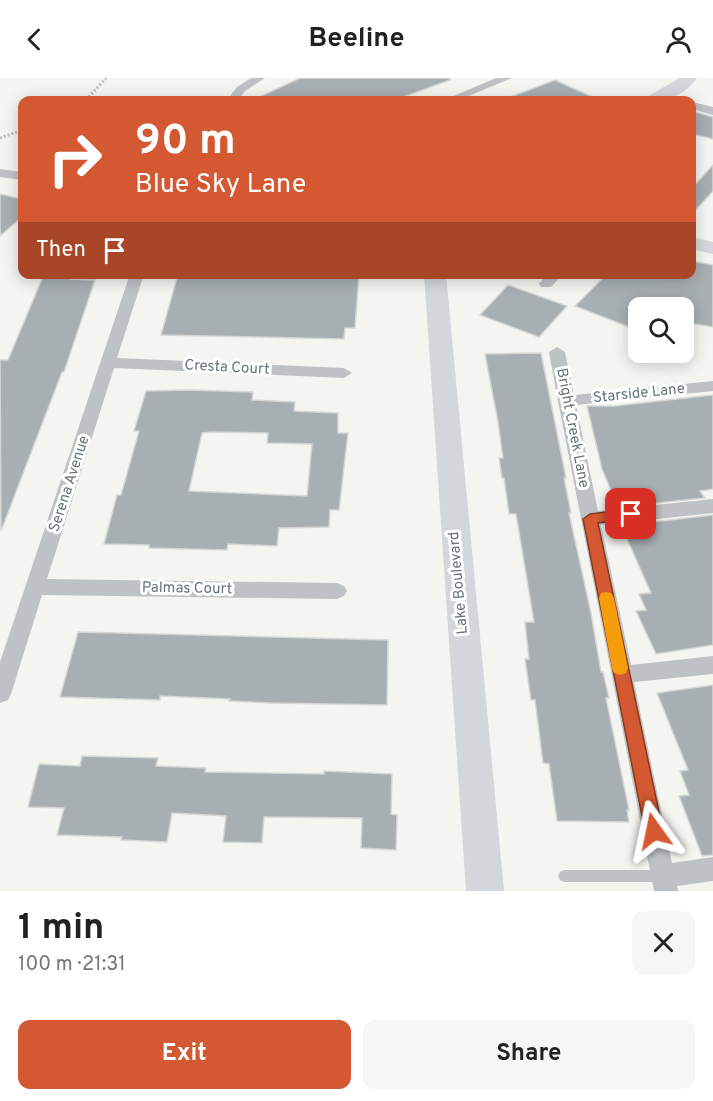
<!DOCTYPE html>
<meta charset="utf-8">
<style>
body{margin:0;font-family:Overpass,sans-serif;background:#f6f6f6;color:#222;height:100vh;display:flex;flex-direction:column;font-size:22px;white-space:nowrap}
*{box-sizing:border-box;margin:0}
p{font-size:20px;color:#767676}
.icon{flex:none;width:33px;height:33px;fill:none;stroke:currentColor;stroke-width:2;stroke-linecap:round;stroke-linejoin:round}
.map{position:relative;height:813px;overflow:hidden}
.drawer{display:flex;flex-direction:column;background:#fff;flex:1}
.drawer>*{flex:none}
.banner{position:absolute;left:18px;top:18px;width:678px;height:183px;border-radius:12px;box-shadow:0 3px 15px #0003;background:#d45831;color:#fff;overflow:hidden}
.tools{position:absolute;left:628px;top:219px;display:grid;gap:12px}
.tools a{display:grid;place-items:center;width:66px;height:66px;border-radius:12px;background:#fff;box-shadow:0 3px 15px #0003;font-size:30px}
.pin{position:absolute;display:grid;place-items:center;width:51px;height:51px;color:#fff;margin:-26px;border-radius:12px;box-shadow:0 3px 9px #0006}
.me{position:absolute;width:66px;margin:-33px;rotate:348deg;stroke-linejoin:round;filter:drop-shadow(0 0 4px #0008)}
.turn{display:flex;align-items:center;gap:21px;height:126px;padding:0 18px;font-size:27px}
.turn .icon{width:78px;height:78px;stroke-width:2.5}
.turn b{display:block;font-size:42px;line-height:51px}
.then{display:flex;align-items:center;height:57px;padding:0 18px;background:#0003;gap:12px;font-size:22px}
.round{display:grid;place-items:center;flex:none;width:63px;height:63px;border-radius:12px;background:#f6f6f6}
.headline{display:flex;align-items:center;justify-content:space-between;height:102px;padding:0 18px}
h1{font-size:36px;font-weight:700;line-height:45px}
.button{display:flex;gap:12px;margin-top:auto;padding:12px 18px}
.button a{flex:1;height:69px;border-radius:12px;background:#d45831;color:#fff;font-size:24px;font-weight:700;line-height:69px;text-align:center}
.button a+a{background:#f6f6f6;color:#222}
header{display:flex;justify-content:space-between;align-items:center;height:78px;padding:0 18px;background:#fff;font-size:27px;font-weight:700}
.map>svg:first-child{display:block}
.building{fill:#a8afb3;stroke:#d6d6d4;stroke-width:1.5;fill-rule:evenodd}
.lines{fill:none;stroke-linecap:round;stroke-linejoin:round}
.path{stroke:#babcbe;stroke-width:3;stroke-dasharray:2 2;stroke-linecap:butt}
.lane{fill:#bec2c5;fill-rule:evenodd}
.street{fill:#bec2c5;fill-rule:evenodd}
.secondary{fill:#d3d7db;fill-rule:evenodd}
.route{fill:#d45831;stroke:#8a3920;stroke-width:1.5}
.slow{fill:#f59e0b}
.labels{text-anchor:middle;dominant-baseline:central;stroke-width:6;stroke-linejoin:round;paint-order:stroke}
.street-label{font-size:15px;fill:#66747f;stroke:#fff}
</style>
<header><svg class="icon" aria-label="back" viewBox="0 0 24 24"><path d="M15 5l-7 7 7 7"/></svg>Beeline<svg class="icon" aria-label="person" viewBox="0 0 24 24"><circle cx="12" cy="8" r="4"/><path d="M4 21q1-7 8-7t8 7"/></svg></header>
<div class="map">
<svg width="713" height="813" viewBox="0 0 713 813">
<rect width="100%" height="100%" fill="#f4f4f1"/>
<!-- building -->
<path class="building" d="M300,0H450V2L395,22H253Z
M555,2L599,22H505V21Z
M692,33L713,39V61L692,56Z
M713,87V113L692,136V110Z
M0,116L22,121V139L0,158Z
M692,183L713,187V249L684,244V230H639V248L632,245L629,249L575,228L607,196H692Z
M44,196H72L70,201L95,202L64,294H62L1,453L0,282H8Z
M178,196H359L355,250H345L344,261L161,257Z
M508,207L567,228L539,259L480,237Z
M541,275L566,400H564L571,435H569L591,535L601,594H603L609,620H606L629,732H627L629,744L557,743L549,686L543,685L535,622H531L525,581H529L525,544H534L516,436H509L504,400H502L499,380H503L498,344L485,276Z
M188,312L253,314L252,322L295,324L294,333L338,335V355H348L339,432H330L329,449L279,450L277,468L228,466L227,472L149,470V467L104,466L117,417H121L139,353H134L146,313ZM212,354L268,355L267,365L312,366L307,418L189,413L202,355Z
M713,317V411L700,413L705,420L618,429L602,391L587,328H614Z
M713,437V567L656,576L636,533L646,532L639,516L651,515L624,454H630L626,447Z
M78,554L388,562L387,627L271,625L229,623L230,621L160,618V622L60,619Z
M713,607V777L702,778L679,718L689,717L680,693L688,692L657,615Z
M82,678L158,680L156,688L206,690L205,694L324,696V693L392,696L391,736L397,737L396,772L361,770L362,740L264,739L262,765L223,764L226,738L172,735L167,764L121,762L122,759L57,757L64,730L28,729L39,686L80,688Z"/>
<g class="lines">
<!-- path -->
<path class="path" d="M86,22L106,0
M0,60L22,52"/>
<!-- lane -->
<path class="lane" d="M564,792H663L667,794L669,798L667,802L663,804H564L560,802L558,798L560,794Z"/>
<!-- street -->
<path class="street" d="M251,0H265L245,13L238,22H227L237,9Z
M496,0H512L459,22H444Z
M664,15L683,20L685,22L660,20L658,18Z
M692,24L713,29V37L692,31Z
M0,91L22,94V102L0,99Z
M130,196H144L117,280L344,290L352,295L344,300L114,290L47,501L337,505L344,508L347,513L344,518L337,521L42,517L11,616L8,622L0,625V584Z
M547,196H563L551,209H541L539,206Z
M557,269L565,274L574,317L713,303V313L576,327L598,433L713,421V435L601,447L631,587L713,578V596L634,604L672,785L713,779V803L677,808L678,813H654L558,323L549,274Z"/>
<!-- secondary -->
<path class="secondary" d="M679,0H697C684,18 667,24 645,22C651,14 669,8 679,0Z
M692,159L713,164V176L692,171Z
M424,196H446L504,813H466Z"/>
</g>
<!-- route -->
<path class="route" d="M631,431L638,436L636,440L598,445L663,753L660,759L654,762L647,759L645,753L583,441L590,436Z"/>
<!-- slow -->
<path class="slow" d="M606,514L611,515L614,520L628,590L626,595L620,597L614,595L612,590L599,520L601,515Z"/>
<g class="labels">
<!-- street labels -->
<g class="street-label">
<text transform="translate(227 290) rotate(3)">Cresta Court</text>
<text transform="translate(639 316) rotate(-6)">Starside Lane</text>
<text transform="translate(572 350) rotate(79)">Bright Creek Lane</text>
<text transform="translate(70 406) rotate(-72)">Serena Avenue</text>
<text transform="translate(459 505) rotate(-95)">Lake Boulevard</text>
<text transform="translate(187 511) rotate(1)">Palmas Court</text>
</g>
</g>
</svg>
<div class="tools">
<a><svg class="icon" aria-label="search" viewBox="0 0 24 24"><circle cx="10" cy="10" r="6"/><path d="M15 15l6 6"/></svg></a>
</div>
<div class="pin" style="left:631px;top:436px;background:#d93025"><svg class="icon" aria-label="arrive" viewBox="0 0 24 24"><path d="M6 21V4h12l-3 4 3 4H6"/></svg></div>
<svg class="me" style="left:654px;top:753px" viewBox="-20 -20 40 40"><path d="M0-17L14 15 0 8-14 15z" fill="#d45831" stroke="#fff" stroke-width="4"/></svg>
<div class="banner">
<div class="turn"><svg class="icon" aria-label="right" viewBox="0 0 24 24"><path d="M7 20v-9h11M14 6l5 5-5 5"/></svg><div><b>90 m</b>Blue Sky Lane</div></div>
<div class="then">Then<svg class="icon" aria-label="arrive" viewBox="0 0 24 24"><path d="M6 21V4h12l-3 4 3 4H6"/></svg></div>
</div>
</div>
<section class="drawer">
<div class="headline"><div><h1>1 min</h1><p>100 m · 21:31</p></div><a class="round"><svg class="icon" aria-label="close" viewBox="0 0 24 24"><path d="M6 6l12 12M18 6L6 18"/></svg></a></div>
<div class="button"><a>Exit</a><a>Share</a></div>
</section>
